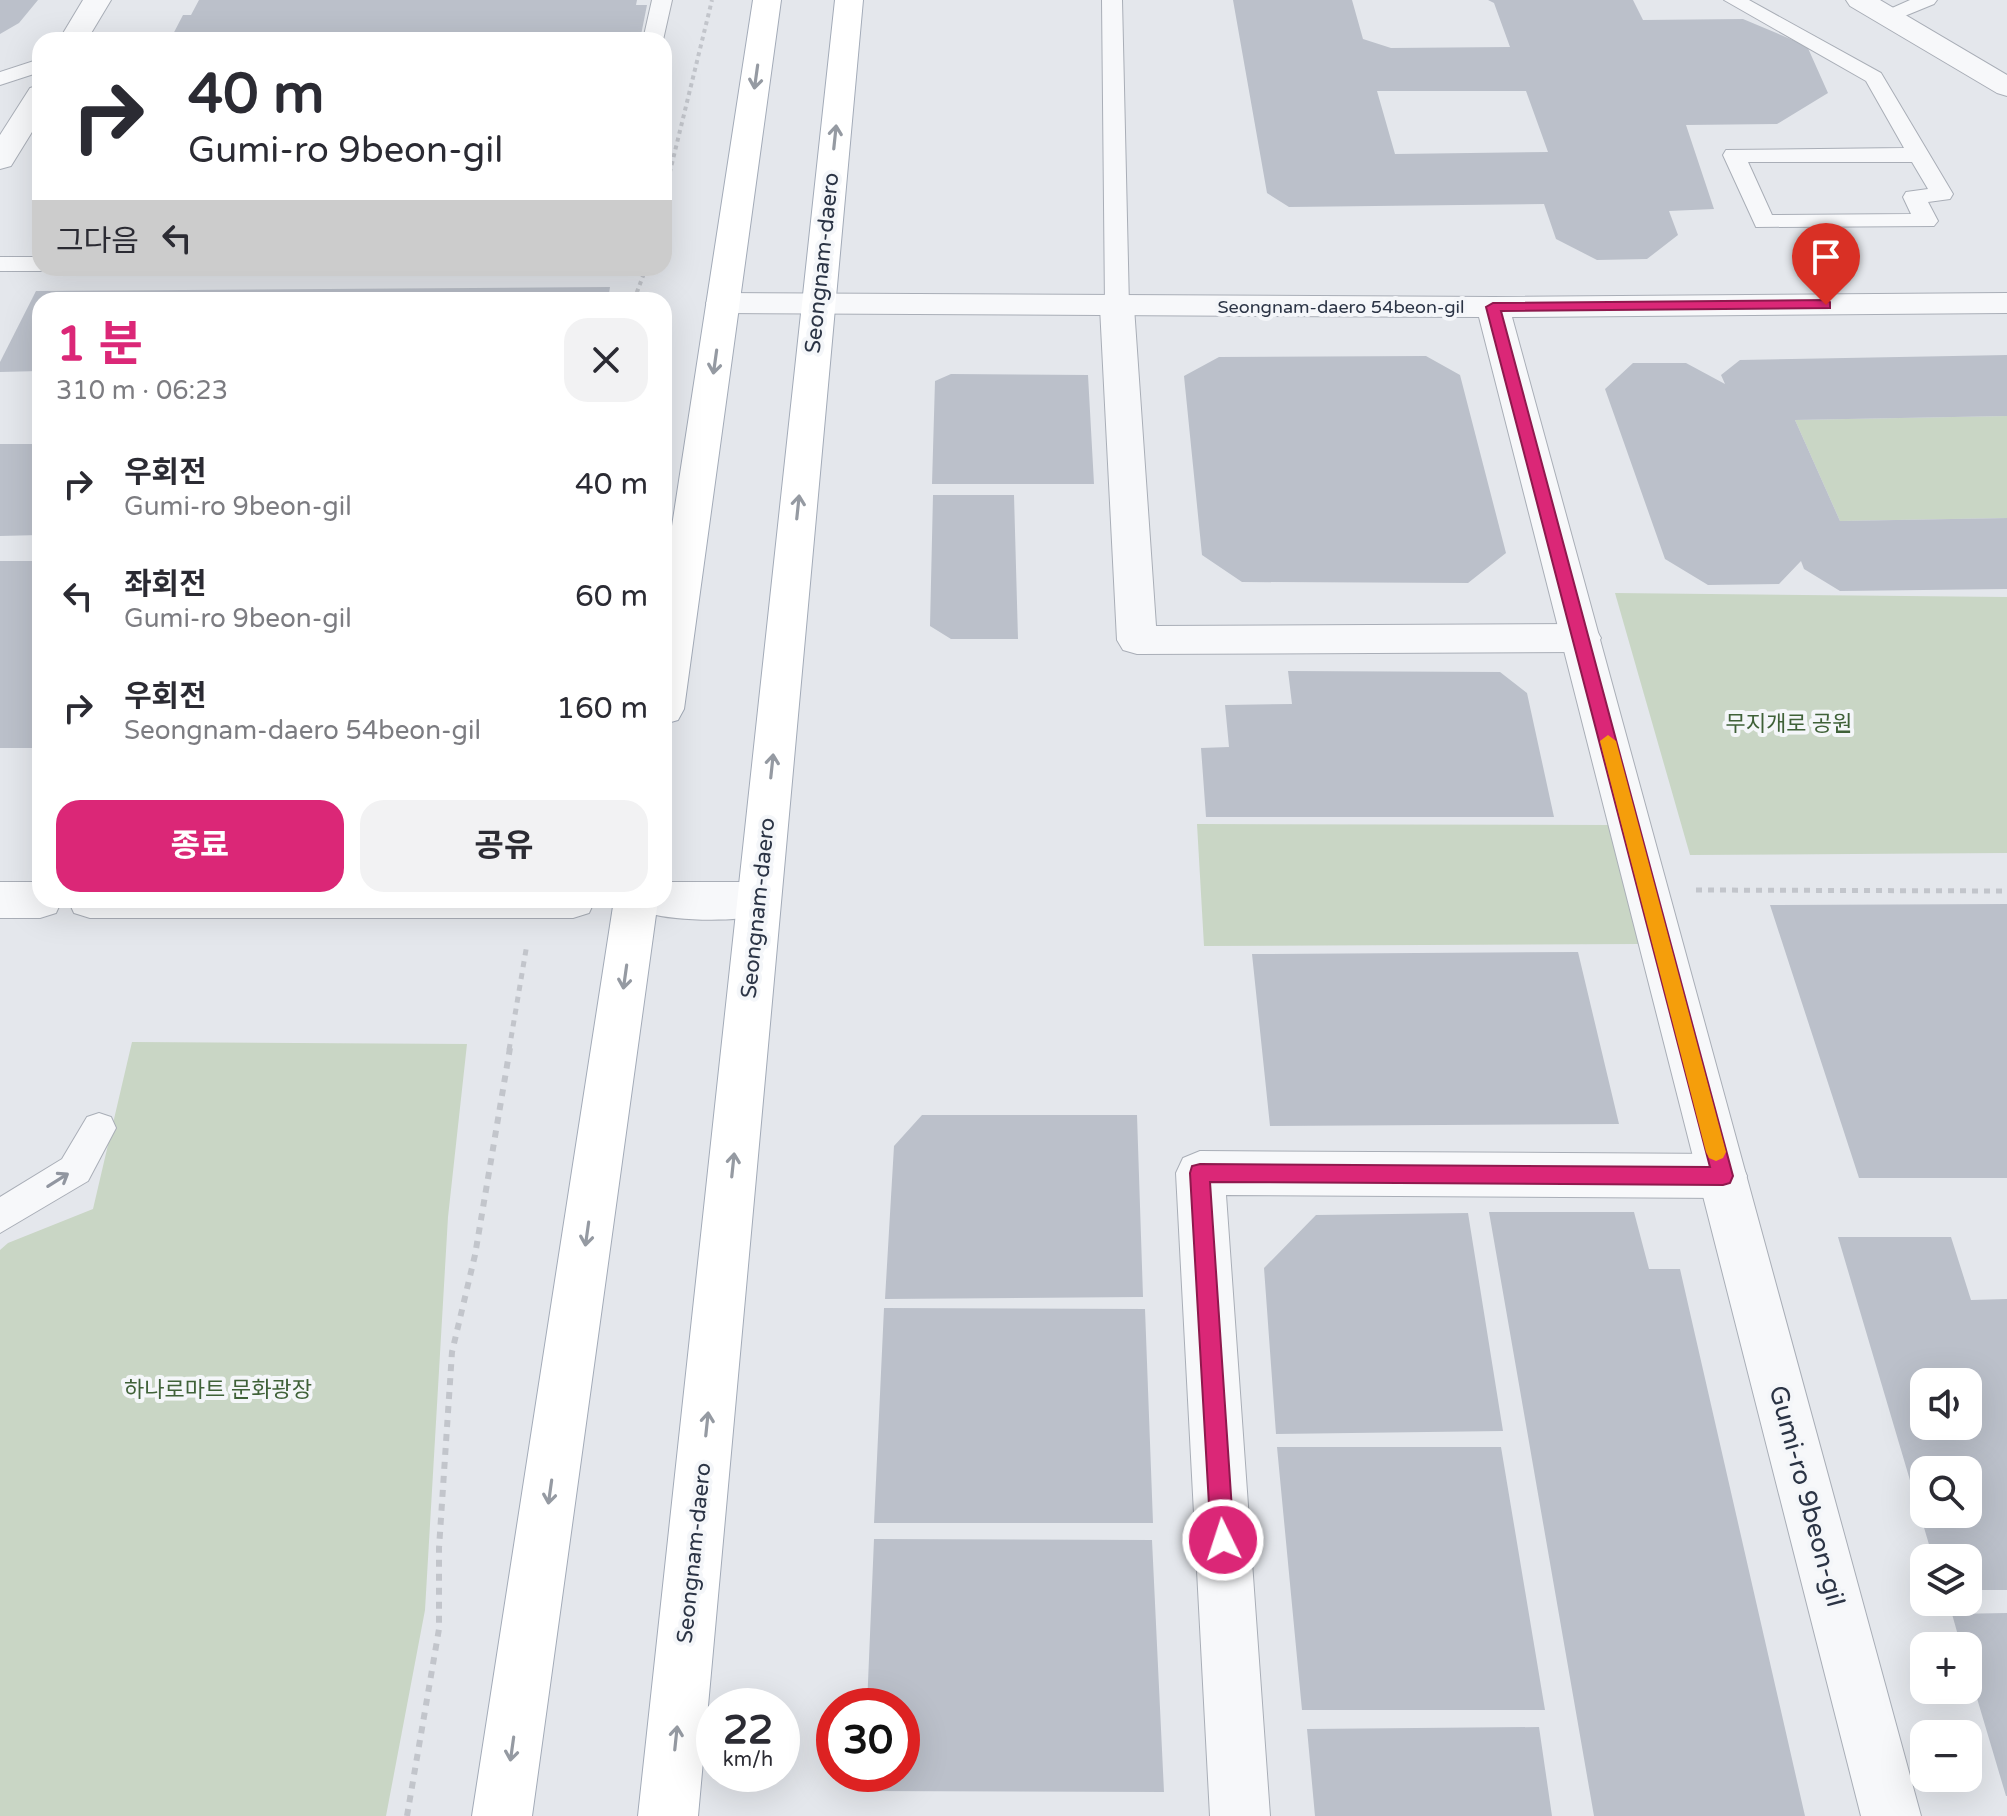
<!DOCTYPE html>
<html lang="ko">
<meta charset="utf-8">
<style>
body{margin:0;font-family:"Varela Round","Noto Sans KR",sans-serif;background:#f2f2f3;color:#2b2b33;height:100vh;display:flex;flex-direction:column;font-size:30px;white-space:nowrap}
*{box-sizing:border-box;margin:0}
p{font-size:26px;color:#7c7c81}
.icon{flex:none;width:44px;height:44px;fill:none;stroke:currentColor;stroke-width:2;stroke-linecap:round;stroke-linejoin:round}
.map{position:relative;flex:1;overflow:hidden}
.side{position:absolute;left:32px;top:292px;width:640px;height:616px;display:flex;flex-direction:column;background:#fff;border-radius:24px;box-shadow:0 8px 32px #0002}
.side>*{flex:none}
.guide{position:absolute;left:32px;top:32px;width:640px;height:244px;border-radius:24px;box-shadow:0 8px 32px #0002;background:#fff;color:#2b2b33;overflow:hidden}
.fabs{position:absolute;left:1910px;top:1368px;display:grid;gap:16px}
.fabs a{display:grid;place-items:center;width:72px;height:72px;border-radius:16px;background:#fff;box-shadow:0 8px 32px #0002;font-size:40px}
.speed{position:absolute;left:696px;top:1688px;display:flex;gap:16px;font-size:40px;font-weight:700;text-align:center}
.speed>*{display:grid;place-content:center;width:104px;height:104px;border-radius:50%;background:#fff;box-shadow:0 8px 32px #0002;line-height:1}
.speed small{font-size:20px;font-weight:400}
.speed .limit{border:12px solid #d22;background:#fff;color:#111}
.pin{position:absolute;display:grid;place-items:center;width:68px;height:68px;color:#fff;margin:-82px -34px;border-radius:50% 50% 50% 0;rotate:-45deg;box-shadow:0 0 8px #0007}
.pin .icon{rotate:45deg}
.me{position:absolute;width:88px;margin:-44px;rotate:356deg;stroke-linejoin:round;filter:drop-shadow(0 0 6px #0008)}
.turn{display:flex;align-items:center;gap:28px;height:168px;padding:0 24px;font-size:36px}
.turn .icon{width:104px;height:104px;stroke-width:2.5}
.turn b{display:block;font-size:56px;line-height:68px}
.then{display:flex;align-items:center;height:76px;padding:0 24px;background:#0003;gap:16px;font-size:30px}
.round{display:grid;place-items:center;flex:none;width:84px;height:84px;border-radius:24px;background:#f2f2f3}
.head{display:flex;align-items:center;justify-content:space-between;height:136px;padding:0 24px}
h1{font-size:48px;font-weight:700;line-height:60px;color:#db2777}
.button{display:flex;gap:16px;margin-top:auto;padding:16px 24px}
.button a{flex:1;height:92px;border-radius:24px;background:#db2777;color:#fff;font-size:32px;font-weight:700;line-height:92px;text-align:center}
.button a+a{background:#f2f2f3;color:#2b2b33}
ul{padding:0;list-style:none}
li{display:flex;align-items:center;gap:24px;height:112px;padding:0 24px}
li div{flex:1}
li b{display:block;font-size:30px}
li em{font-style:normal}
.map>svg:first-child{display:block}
.green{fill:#c9d6c5}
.building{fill:#bbc0ca;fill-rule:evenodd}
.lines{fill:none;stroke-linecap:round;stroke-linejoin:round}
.service-casing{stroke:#a9aeb7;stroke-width:2}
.minor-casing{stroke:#a9aeb7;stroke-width:2}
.tertiary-casing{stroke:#a9aeb7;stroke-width:2}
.primary-casing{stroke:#a3abb8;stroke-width:2}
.path-far2{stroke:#c2c5cb;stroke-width:4;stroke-dasharray:4 4;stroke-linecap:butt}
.path-far1{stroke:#c2c5cb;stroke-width:5;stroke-dasharray:6 6;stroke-linecap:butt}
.path{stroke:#c2c5cb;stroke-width:6;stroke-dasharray:7 7;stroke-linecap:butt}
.service{fill:#f7f8fa;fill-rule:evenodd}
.minor{fill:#f7f8fa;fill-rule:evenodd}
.tertiary{fill:#f7f8fa;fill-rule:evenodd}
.primary{fill:#fff;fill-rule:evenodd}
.oneway{stroke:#959aa2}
.oneway2{stroke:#9196a0}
.route{fill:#db2777;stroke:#8e194d;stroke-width:2}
.slow{fill:#f59e0b}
.labels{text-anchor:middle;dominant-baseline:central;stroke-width:8;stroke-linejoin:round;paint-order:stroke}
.far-street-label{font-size:18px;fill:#2b3445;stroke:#f4f6f9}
.street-label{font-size:22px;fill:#2b3445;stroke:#f4f6f9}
.park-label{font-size:22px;fill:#3f6138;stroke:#f4f6f9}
.near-street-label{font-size:26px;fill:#2b3445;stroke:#f4f6f9}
</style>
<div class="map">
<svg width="2007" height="1816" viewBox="0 0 2007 1816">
<rect width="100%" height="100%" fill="#e4e7ec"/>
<!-- green -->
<path class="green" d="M2007,416V518L1840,521L1795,420Z
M1615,593L2007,597V853L1690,855Z
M1197,824L1610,825L1640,944L1204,946Z
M132,1042L467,1044L448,1217L425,1610L386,1816H0V1250L8,1243L93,1209Z"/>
<!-- building -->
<path class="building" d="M0,0H38L19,23L0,34Z
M199,0H637L636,5H647L640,40H170L183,15H191Z
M1233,0H1352L1363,39L1391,48L1510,47L1494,3L1488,0H1633L1643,20L1743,19L1807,46L1828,93L1777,124L1686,125L1714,209L1669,211L1678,235L1647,259L1597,260L1556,239L1544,204L1289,207L1267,193ZM1377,91H1526L1548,152L1395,154Z
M610,287L608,300H40V371L0,372V362L36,291Z
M2007,355V416L1795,420L1840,521L2007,518V589L1840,591L1804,569L1801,561L1779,584L1708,585L1665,559L1605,389L1633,363H1686L1725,384L1721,375L1740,360Z
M1426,356L1460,375L1506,553L1468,583L1242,582L1202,555L1184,376L1219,357Z
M951,374L1088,375L1094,484H932L935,381Z
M0,444H40V535L0,536Z
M933,495H1014L1018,639H951L930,626Z
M0,561H40V748H0Z
M1288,671L1500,672L1527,693L1554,817H1206L1201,748L1229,747L1225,705L1292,704Z
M2007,904V1178H1859L1770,905Z
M1578,952L1619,1124L1270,1126L1252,954Z
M922,1115H1137L1143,1297L885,1299L894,1146Z
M1489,1212H1634L1649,1269H1680L1805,1816H1594Z
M1468,1213L1503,1431L1276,1434L1264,1268L1316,1215Z
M1838,1237H1951L1971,1300L2007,1299V1590H1968V1558H1933ZM1924,1382H1968V1426H1924ZM1924,1470H1968V1514H1924Z
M884,1308L1145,1309L1153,1523H874Z
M1277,1447H1501L1545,1710H1302Z
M874,1539L1152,1540L1164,1792L863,1791L864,1774H902V1706H867Z
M2007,1613V1796H2006L1968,1668V1646H1961L1952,1614Z
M1539,1727L1552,1816H1315L1307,1729Z"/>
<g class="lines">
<!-- service casing -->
<g class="service-casing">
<path id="service" d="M652,0H672L663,40H643Z
M1102,0H1122L1129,307L1126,312H1108L1105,307Z
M1724,0H1749L1881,73L1953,194L1950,199L1928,202L1938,221L1934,226L1756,227L1723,155L1726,150L1904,148L1866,81ZM1748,162H1912L1928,189L1906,192L1903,197L1911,214L1772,215Z
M1910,0H1937L1934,4L1890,22L1880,16L1883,12Z
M40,59V72L0,85V72Z
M0,257H40V268H49L40,271H0Z
M99,1113L111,1117L116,1128L88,1181L0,1233V1197L62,1159L87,1117Z"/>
</g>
<!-- minor casing -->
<g class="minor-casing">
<path id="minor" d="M1117,297L1129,300L1134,307L1156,626L1581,624L1595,628L1601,638L1595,648L1581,652L1137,654L1123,650L1117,640L1100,307L1105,300Z
M1200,1151L1723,1154L1740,1161L1747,1176L1740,1191L1723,1198L1226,1195L1270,1816H1210L1176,1173L1183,1158Z"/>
</g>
<!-- tertiary casing -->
<g class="tertiary-casing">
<path id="tertiary" d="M83,0H111L87,40H59Z
M1846,0H1880L2007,75V96L1997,93L1850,6Z
M40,85V119L11,166L0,169V135L30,88Z
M723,293L1493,297L2007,293V313L1512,317L1921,1816H1861L1479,317L723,313L711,310L706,303L711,296Z
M0,882H40V900H62L56,913L40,918H0Z
M664,882H759L775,887L781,900L775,913C745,922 678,922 648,913L642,900H664Z
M68,900H595L589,913L573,918H90L74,913Z"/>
</g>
<!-- primary casing -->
<g class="primary-casing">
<path id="primary" d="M753,0H781L684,709L678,720L664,724V578Z
M835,0H863L698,1816H638Z
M614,900H658L532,1816H472Z"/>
</g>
<!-- path-far2 -->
<path class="path-far2" d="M664,196L712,0
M634,300L646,268"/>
<!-- path-far1 -->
<path class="path-far1" d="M1696,890L2007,891
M509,1050L527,944"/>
<!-- path -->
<path class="path" d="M407,1816L439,1629V1548L452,1352L475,1255L510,1048"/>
<!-- service -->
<use href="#service" class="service"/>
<!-- minor -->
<use href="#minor" class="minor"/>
<!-- tertiary -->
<use href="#tertiary" class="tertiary"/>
<!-- primary -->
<use href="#primary" class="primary"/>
</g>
<!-- one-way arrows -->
<defs><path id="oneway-shaft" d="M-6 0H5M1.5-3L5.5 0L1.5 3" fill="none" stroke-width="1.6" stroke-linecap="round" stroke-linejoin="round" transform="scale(2)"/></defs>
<g class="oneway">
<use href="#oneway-shaft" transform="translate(756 77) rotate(98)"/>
<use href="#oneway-shaft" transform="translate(835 137) rotate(-84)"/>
<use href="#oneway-shaft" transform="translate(715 362) rotate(98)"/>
<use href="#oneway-shaft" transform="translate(798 507) rotate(-84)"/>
<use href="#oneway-shaft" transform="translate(772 766) rotate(-84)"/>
<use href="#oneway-shaft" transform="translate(625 977) rotate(98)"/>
<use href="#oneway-shaft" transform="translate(733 1165) rotate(-84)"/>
<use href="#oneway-shaft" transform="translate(587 1234) rotate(98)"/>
<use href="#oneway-shaft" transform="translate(707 1424) rotate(-84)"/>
<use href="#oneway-shaft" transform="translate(550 1492) rotate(98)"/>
<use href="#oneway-shaft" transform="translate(676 1738) rotate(-84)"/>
<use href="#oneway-shaft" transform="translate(512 1749) rotate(98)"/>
</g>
<use class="oneway2" href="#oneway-shaft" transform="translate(58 1180) rotate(-32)"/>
<!-- route -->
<path class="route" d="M1826,300L1830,302V308L1501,311L1733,1176L1730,1183L1723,1185L1210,1182L1234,1540L1231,1548L1223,1552L1215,1548L1211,1540L1190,1173L1192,1166L1200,1164L1710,1167L1486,307L1493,303Z"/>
<!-- slow -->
<path class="slow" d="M1608,735L1616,741L1726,1152L1723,1158L1716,1161L1709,1158L1706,1152L1600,741Z"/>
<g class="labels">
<!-- far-street labels -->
<g class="far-street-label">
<text x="1341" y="307">Seongnam-daero 54beon-gil</text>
</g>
<!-- street labels -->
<g class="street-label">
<text transform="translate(822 263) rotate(-84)">Seongnam-daero</text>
<text transform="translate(758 908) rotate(-84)">Seongnam-daero</text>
<text transform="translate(694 1553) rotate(-84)">Seongnam-daero</text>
</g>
<!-- park labels -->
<g class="park-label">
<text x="1789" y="724">무지개로 공원</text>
<text x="218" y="1390">하나로마트 문화광장</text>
</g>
<!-- near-street labels -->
<g class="near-street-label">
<text transform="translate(1807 1496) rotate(75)">Gumi-ro 9beon-gil</text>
</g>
</g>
</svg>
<div class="fabs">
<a><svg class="icon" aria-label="sound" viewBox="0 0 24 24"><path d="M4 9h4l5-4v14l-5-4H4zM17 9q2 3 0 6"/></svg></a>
<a><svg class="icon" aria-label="search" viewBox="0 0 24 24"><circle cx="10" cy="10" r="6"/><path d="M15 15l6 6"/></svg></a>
<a><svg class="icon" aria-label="layers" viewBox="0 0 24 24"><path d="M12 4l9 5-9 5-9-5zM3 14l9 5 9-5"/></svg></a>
<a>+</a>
<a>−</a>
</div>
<div class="speed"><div>22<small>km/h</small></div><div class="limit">30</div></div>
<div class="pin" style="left:1826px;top:305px;background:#d93025"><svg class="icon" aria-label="arrive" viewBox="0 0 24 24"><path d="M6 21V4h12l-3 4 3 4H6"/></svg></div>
<svg class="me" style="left:1223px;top:1540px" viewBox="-20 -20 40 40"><circle r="17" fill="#db2777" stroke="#fff" stroke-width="3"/><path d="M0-11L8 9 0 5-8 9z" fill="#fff"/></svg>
<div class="guide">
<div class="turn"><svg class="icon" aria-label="right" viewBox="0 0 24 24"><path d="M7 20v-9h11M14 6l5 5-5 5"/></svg><div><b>40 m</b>Gumi-ro 9beon-gil</div></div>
<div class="then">그다음<svg class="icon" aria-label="left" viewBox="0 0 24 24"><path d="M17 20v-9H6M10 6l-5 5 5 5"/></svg></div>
</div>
<section class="side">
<div class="head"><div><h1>1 분</h1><p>310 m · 06:23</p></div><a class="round"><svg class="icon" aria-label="close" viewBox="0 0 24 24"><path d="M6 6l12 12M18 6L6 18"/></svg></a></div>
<ul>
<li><svg class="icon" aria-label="right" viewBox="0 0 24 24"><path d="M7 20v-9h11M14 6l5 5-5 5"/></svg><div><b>우회전</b><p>Gumi-ro 9beon-gil</p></div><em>40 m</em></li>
<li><svg class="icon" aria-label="left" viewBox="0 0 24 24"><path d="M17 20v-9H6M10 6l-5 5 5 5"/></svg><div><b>좌회전</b><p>Gumi-ro 9beon-gil</p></div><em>60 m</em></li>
<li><svg class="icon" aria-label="right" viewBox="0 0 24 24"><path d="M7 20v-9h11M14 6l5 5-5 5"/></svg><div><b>우회전</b><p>Seongnam-daero 54beon-gil</p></div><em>160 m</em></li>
</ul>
<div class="button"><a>종료</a><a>공유</a></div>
</section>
</div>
